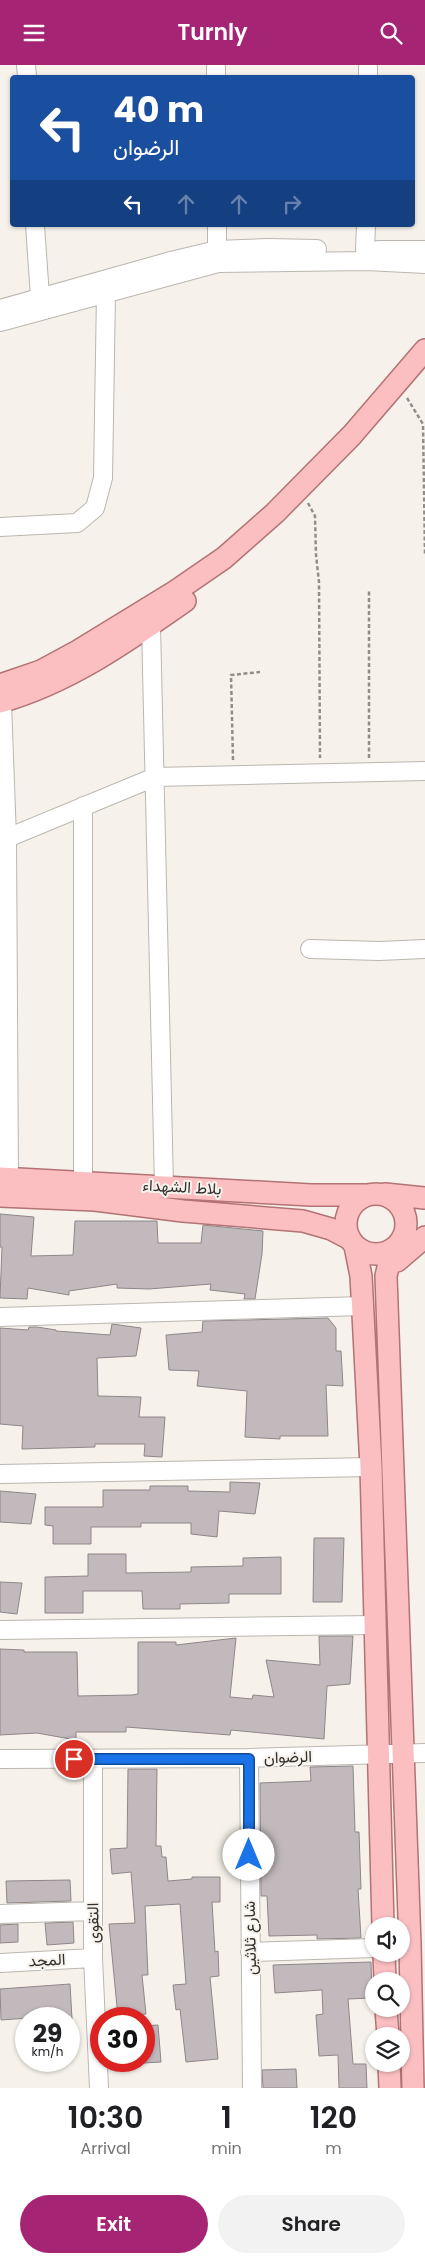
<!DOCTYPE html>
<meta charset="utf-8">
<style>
body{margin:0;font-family:Poppins,Vazirmatn,sans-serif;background:#f2f2f2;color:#202124;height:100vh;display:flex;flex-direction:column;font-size:19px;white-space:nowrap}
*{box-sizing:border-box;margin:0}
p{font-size:16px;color:#757577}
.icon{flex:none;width:28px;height:28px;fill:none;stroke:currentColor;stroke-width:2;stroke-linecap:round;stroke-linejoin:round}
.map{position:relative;height:2023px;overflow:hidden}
.details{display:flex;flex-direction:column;background:#fff;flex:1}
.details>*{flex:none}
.hud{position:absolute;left:10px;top:10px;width:405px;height:152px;border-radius:5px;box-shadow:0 1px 4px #0004;background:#1a4fa0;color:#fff;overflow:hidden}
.buttons{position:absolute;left:365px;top:1852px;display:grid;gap:10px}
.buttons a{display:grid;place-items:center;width:45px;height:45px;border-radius:50%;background:#fff;box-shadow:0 1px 4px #0004;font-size:25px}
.speed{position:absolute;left:15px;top:1942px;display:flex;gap:10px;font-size:25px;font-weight:700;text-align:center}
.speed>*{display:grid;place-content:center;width:65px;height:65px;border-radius:50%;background:#fff;box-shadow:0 1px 4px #0004;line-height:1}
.speed small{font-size:12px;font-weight:400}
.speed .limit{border:8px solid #d22;background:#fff;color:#111}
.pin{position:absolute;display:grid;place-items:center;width:42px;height:42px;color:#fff;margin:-21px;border:2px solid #fff;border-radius:50%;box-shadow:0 1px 5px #0007}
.me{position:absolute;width:55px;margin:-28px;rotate:0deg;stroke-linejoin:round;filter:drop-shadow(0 0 4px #0008)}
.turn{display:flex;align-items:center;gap:18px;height:105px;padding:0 20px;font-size:22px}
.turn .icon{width:65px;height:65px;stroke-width:2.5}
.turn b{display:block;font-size:35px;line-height:42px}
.lanes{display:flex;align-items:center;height:48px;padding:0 20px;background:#0003;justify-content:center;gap:25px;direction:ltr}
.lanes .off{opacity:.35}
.eta{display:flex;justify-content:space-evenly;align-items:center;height:85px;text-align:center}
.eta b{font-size:30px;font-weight:600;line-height:35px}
.primary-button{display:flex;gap:10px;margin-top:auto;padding:10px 20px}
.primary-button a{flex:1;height:58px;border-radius:30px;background:#a52574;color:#fff;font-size:20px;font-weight:600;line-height:58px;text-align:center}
.primary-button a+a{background:#f2f2f2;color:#202124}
header{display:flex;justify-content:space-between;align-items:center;height:65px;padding:0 20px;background:#a52574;color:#fff;font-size:22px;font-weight:600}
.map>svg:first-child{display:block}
.building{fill:#c1b9bc;stroke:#8e878a}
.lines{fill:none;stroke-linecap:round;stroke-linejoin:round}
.minor-casing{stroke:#bbb7b0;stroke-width:20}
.major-casing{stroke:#b37274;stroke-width:24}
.path{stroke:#918e8a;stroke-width:2.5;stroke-dasharray:4 2.5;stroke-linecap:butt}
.minor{stroke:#fff;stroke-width:18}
.major{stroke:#fbbfc2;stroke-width:21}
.route-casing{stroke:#114b97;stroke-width:12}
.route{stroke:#1a73e8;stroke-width:9}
.labels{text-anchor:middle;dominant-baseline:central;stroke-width:4;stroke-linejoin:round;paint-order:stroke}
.street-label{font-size:16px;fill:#32302e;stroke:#f6f2eb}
</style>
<header><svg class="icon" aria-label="menu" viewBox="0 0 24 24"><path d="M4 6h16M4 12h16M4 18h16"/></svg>Turnly<svg class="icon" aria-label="search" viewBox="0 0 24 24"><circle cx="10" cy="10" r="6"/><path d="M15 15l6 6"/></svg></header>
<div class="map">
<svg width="425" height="2023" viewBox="0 0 425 2023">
<rect width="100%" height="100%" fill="#f6f2eb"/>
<!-- building -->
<path class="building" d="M0,1149L34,1152L31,1191L73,1190L75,1156H157L158,1178H201L203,1160L263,1166L262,1189L255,1234H244L245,1229L210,1225L211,1219L149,1224L117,1223V1219L69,1226V1230L28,1223L27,1234L0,1233L2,1182H0Z
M328,1253L336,1263V1286H341L343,1321L326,1320L328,1371H280V1374L245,1372L247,1326L197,1321L199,1306L169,1305L166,1270L202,1267L203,1256Z
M112,1259L141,1263L136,1291L97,1293L98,1331L141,1332L139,1352H165L162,1392L144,1391L145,1379H95V1382L22,1384L23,1361L0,1359V1263L28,1265L29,1262H37L56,1265V1266L110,1270Z
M230,1417L260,1418L255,1449L219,1446L217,1472L191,1469V1458H141V1462H91V1479H53V1461L45,1460V1442H103V1425H150V1421H188V1426L230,1427Z
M0,1426L36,1429L31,1459L0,1457Z
M314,1473H344L342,1537H313Z
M88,1489H126V1508L191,1507V1502L243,1501V1493L281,1492V1529H229V1538L180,1539V1544H143L142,1526H83V1548H45V1512L88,1511Z
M0,1517L22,1518L17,1549L0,1547Z
M319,1571H353L350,1619L327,1621L324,1674L231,1665L230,1670L126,1662V1667H76V1675L37,1668L0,1670V1584L24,1585V1587H77L78,1631L132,1630L138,1629V1577H176V1580L236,1573L230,1632L252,1634L253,1630L274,1632L266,1595L320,1600Z
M353,1701L355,1767H359L361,1824H358L361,1873L317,1874V1870L269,1871L267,1831H261L260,1718L311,1716L310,1702Z
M128,1704H157L156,1781H161L162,1792H166L168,1816L192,1814V1812H220V1837H212L215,1887L218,1886L219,1911L210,1912L218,1994L186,1997L180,1944L176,1945L173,1920L186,1919L180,1839L145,1841L148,1910H142L146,1949L118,1952L109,1859L135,1858L131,1807L112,1809L110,1784L127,1783Z
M70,1815L71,1836L7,1838L6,1816Z
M73,1857L74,1878L47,1880L45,1858Z
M18,1859V1877L0,1878V1860Z
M371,1897L372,1933L348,1934L353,1999H366L367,2023H339L338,1990L319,1991L316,1950L323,1949L322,1925L275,1928L273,1900Z
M70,1919L72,1954H43V1952L1,1955L0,1924Z
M158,1960L161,1997L144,1998V1961Z
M296,2004L297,2023H263L262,2005Z"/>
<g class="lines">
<!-- minor casing -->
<g class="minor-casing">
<path id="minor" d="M26,0L27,12
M216,0V12
M368,12V0
M35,160L40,232
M217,160V185
M365,185L366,160
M378,185H425
M0,244L171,196L217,185L268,183L317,184
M0,257L218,198L367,196L425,199
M0,462L77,458L95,443L103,413L106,228
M151,560L164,1121
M2,637L7,773L9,1114
M83,741V1116
M0,776L155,712L425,706
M310,884L379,886L425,884
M0,1252L363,1241
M0,1409L371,1402
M0,1565L375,1560
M249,1693L252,2023
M0,1694L249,1693L425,1688
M93,1694V1893L99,2023
M0,1849L93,1846
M250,1887L374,1883
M0,1898L93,1893"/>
</g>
<!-- major casing -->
<g class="major-casing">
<path id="major" d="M0,620L41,606L78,586L176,526L224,493L275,448L352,370L425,285
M0,637C68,618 128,576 185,536
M0,1113L311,1130H365
M346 1159a30 30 0 1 1 60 0a30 30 0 1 1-60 0Z
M385,1129L425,1133
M0,1131L95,1135L183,1146L303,1156L331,1164L350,1174
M355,1181L361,1211L371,1402L383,1861
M392,1185L386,1211L410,1879L413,2023
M397,1196L425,1172
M384,1889L385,1916
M386,1944L388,1971
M389,1999L390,2023"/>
</g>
<!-- path -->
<path class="path" d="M407,333L423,359L425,489
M308,438L315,451L316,490L319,517L320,693
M369,693V524
M233,695L231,610L260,607"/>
<!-- minor -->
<use href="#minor" class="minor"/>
<!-- major -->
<use href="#major" class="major"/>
</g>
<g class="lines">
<!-- route casing -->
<g class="route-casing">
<path id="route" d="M74,1694H249V1790"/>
</g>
<!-- route -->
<use href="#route" class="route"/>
</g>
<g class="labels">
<!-- street labels -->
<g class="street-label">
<text transform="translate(182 1122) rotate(3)">بلاط الشهداء</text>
<text transform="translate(288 1692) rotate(-2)">الرضوان</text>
<text transform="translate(93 1858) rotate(-91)">التقوى</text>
<text transform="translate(250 1873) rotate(-91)">شارع ثلاثين</text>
<text transform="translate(47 1895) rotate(-3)">المجد</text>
</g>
</g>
</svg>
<div class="buttons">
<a><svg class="icon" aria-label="sound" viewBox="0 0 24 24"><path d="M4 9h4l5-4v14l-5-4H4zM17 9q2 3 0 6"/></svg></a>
<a><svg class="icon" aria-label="search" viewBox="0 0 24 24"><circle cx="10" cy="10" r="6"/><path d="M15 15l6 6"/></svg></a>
<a><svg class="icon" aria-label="layers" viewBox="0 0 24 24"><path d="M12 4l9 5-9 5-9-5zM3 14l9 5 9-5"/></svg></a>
</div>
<div class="speed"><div>29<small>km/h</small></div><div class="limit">30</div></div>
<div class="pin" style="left:74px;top:1694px;background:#d93025"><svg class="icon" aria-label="arrive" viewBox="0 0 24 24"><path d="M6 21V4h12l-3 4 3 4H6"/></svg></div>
<svg class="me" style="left:249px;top:1790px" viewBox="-20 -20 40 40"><circle r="19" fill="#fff"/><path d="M0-13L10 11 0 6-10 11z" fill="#1a73e8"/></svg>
<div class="hud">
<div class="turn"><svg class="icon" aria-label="left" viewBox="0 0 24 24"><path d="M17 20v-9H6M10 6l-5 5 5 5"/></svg><div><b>40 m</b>الرضوان</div></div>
<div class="lanes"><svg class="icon" aria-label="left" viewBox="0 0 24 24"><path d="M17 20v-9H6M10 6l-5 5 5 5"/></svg><svg class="icon off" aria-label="ahead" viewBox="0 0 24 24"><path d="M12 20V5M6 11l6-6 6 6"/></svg><svg class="icon off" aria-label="ahead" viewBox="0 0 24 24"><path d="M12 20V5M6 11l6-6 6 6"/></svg><svg class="icon off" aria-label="right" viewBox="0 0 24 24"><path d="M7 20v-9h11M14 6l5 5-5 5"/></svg></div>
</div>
</div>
<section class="details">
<div class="eta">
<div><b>10:30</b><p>Arrival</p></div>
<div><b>1</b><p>min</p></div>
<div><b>120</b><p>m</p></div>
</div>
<div class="primary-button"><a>Exit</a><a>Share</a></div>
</section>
